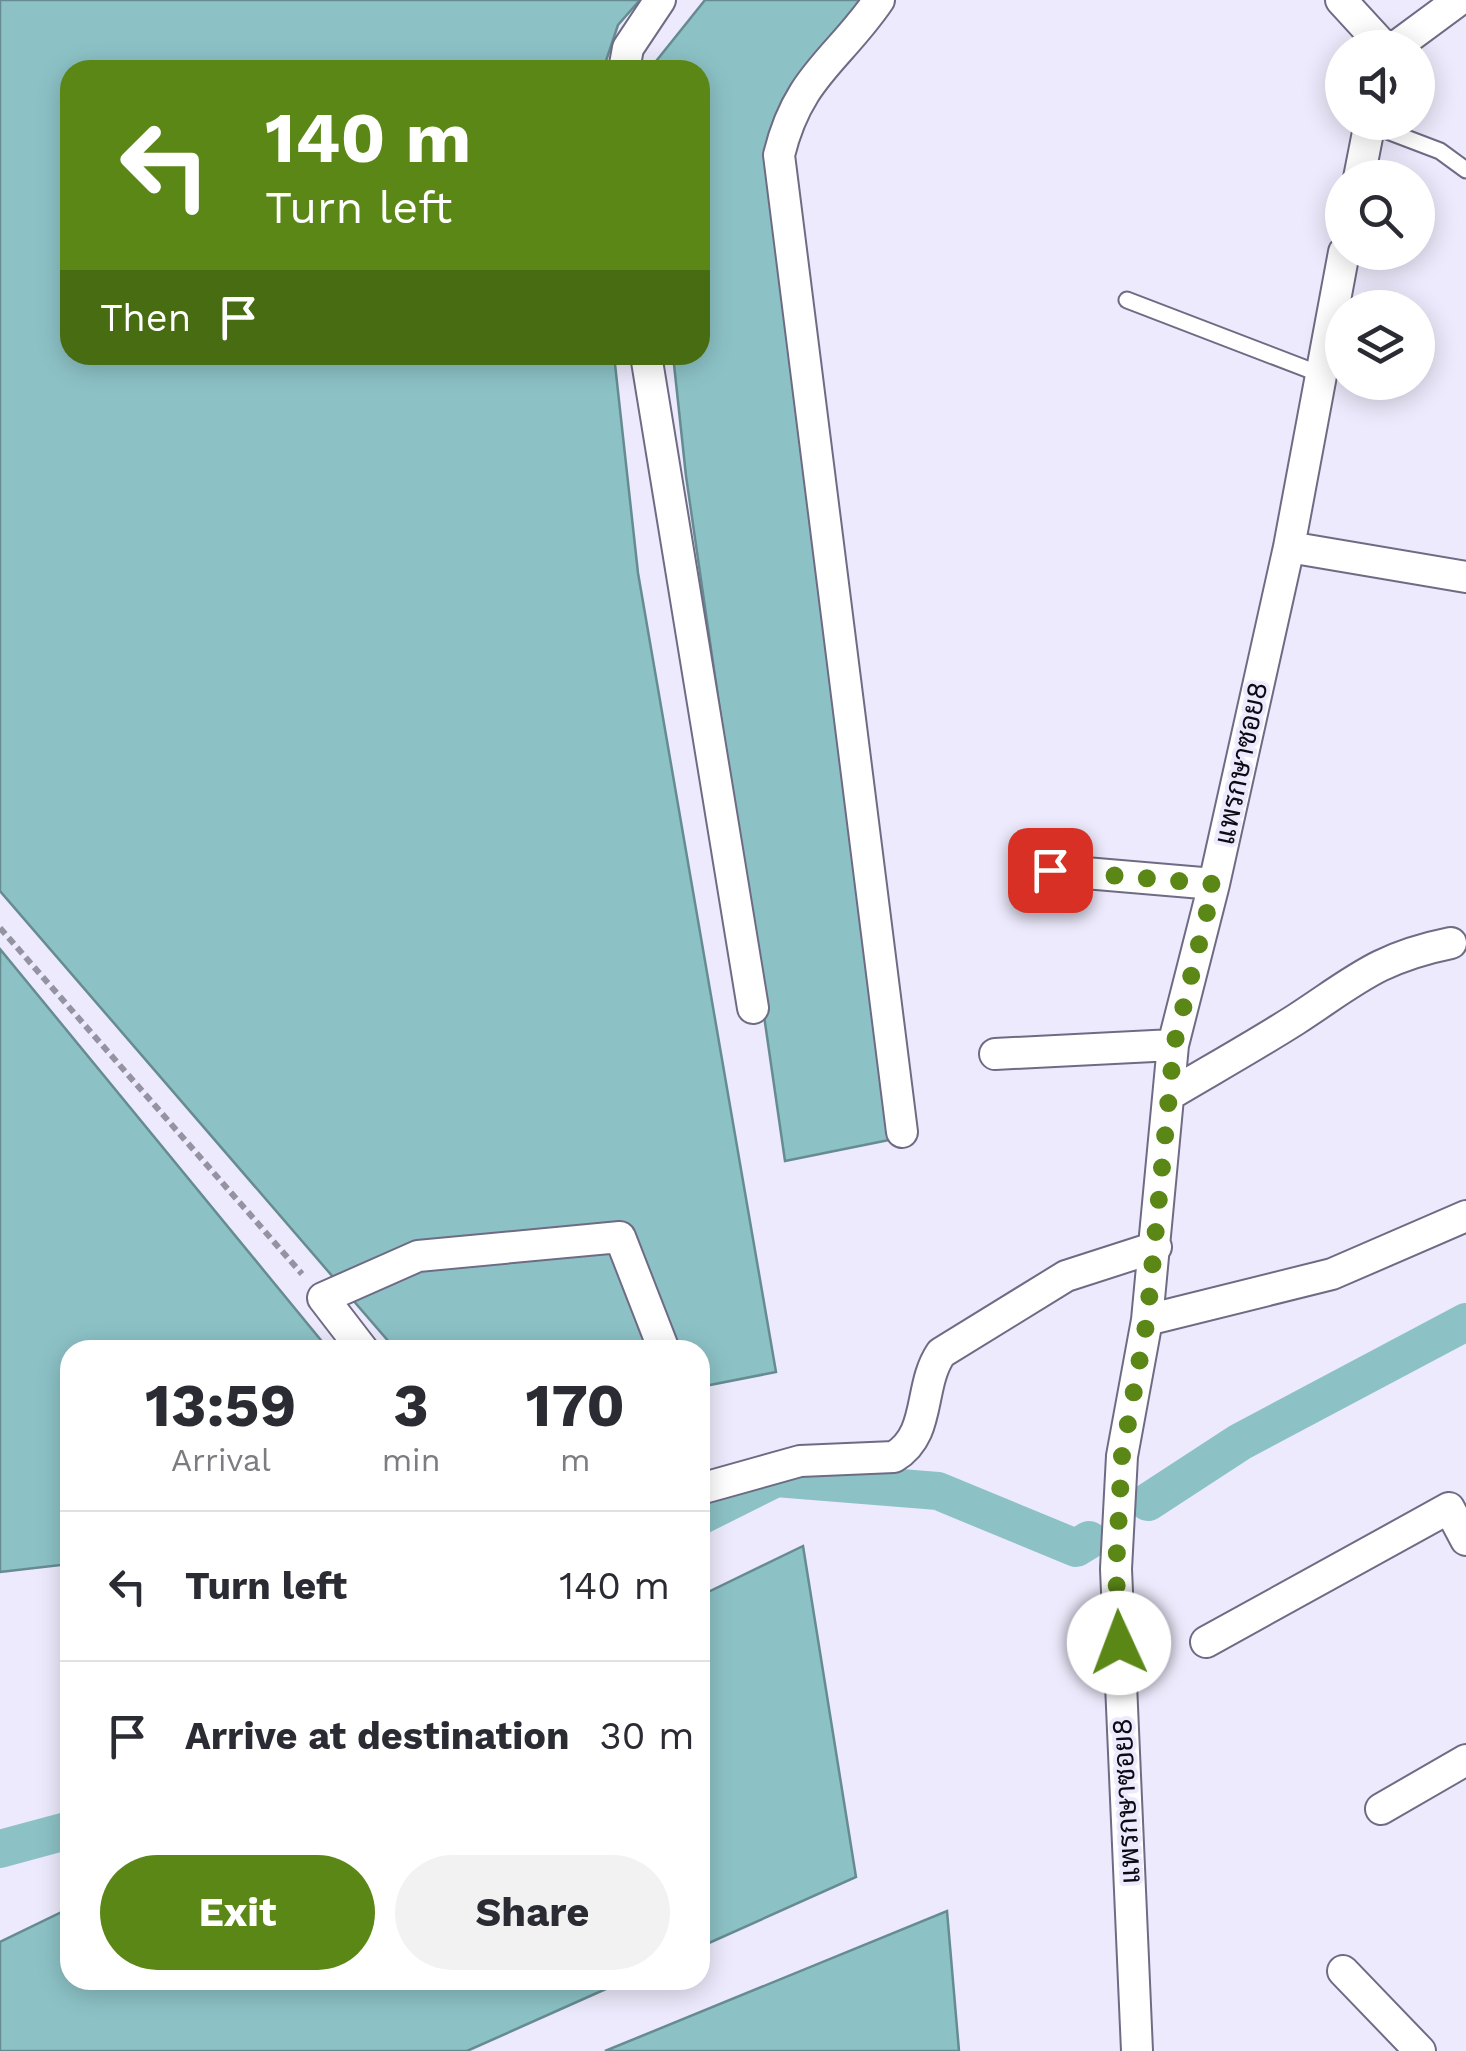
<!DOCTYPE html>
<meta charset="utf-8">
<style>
body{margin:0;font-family:"Work Sans",Sarabun,sans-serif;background:#f2f2f3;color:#2b2b33;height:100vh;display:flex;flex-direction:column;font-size:38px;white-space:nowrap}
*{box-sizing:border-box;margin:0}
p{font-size:32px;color:#7c7c81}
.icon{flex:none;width:55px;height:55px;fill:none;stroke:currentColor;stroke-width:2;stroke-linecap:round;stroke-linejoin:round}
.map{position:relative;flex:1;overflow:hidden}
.panel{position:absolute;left:60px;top:1340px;width:650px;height:650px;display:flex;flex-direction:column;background:#fff;border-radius:30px;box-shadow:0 5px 25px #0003}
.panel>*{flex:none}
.guide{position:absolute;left:60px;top:60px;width:650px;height:305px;border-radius:30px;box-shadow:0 5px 25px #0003;background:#5a8716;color:#fff;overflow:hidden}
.controls{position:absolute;left:1325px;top:30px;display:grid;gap:20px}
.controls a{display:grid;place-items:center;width:110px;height:110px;border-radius:50%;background:#fff;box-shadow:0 5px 25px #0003;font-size:50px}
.pin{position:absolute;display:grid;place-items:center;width:85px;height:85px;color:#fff;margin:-42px;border-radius:20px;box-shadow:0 5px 15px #0006}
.me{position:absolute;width:110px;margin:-55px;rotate:358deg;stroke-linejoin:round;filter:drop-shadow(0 0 8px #0008)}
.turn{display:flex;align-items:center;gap:35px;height:210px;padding:0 40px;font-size:45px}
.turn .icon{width:130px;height:130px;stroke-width:2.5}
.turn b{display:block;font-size:70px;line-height:85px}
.then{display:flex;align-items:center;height:95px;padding:0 40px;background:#0003;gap:20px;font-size:38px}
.eta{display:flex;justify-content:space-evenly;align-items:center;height:170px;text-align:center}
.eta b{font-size:60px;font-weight:700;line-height:70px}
.button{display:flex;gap:20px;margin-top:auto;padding:20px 40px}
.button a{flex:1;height:115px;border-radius:60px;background:#5a8716;color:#fff;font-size:40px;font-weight:700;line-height:115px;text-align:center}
.button a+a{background:#f2f2f3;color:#2b2b33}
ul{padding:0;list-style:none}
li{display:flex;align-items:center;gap:30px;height:150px;padding:0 40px;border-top:2px solid #e1e1e2}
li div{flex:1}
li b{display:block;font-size:38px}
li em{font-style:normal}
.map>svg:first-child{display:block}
.water{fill:#8cc2c6;stroke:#668b91;stroke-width:2.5}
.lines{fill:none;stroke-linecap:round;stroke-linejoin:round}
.canal{stroke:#8cc2c6;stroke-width:38}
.service-casing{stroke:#6e6b84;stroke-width:19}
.minor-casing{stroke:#6e6b84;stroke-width:34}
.path{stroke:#9493a1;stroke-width:6;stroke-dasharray:8 5;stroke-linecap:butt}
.service{stroke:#fff;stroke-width:15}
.minor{stroke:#fff;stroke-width:30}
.route{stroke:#5a8716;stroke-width:18;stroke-dasharray:0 32.4}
.labels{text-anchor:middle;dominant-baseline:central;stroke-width:8;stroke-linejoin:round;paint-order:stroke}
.street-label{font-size:28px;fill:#0c0b14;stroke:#eceafc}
</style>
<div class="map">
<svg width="1466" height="2051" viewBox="0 0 1466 2051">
<rect width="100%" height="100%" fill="#eceafc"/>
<!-- water -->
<path class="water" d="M0,0H640L618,25L603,70H70V355H614L638,573L776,1372L700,1387V1350H396L0,891Z
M705,0H889L789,133L904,1137L785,1161L686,476L673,355H700V70H649Z
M0,949L329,1350H70V1564L0,1572Z
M803,1546L856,1877L700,1947V1596Z
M70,1908V1980H626L467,2051H0V1942Z
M947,1911L959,2051H605Z"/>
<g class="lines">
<!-- canal -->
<path class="canal" d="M1148,1502L1240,1442L1466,1322
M700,1516L776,1478L938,1491L1076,1548L1089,1540
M0,1849L70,1830"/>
<!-- service casing -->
<g class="service-casing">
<path id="service" d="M1369,124L1440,151L1466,170
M1127,300L1320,374"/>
</g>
<!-- minor casing -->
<g class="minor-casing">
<path id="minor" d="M879,0C838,60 798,76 779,155L902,1132
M1341,0L1385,48
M1394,48L1459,0
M624,70L628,48L660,0
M1359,178L1370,122
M646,355L753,1008
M1289,547L1466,577
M1050,870L1214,884
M995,1054L1173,1045
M1169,1095C1211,1070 1254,1046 1295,1020C1355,981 1377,958 1451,943
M1147,1320L1332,1274L1466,1216
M363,1350L323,1298L418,1256L620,1237L664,1350
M700,1489L800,1461L894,1457C932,1434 918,1387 941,1353L1066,1276L1156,1247
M1206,1642L1449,1508L1466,1540
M1381,1809L1466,1760
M1343,1971L1420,2051
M1137,2051L1116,1569L1122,1456L1147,1320L1173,1045L1214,884L1289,547L1344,252"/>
</g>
<!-- path -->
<path class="path" d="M0,928L302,1274"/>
<!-- service -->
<use href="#service" class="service"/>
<!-- minor -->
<use href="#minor" class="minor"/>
</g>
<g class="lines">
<!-- route -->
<path class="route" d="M1050,870L1214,884L1174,1045L1147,1320L1122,1456L1116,1569L1119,1643"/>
</g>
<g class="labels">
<!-- street labels -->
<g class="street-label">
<text transform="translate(1241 763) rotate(-78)">แพรกษาซอย8</text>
<text transform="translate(1126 1801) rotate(-93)">แพรกษาซอย8</text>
</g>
</g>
</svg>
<div class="controls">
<a><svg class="icon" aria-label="sound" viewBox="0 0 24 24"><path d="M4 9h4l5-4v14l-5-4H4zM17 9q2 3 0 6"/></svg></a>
<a><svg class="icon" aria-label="search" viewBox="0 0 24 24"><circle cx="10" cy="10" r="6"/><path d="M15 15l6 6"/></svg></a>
<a><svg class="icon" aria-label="layers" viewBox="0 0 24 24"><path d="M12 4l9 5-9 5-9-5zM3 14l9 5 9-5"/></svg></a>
</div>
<div class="pin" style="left:1050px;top:870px;background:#d93025"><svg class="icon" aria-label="arrive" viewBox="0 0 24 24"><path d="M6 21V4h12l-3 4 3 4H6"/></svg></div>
<svg class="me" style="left:1119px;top:1643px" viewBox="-20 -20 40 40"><circle r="19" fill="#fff"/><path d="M0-13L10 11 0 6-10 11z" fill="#5a8716"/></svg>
<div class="guide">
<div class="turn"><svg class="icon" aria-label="left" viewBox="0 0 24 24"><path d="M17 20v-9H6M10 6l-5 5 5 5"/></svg><div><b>140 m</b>Turn left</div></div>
<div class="then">Then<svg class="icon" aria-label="arrive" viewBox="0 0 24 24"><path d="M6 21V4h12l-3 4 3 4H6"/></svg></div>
</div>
<section class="panel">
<div class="eta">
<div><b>13:59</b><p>Arrival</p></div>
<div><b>3</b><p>min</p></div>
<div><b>170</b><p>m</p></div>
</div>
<ul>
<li><svg class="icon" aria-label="left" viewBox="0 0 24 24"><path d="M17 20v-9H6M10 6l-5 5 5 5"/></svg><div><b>Turn left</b></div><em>140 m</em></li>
<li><svg class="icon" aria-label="arrive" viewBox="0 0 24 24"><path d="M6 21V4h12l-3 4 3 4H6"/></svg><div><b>Arrive at destination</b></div><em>30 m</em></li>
</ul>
<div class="button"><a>Exit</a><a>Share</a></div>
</section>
</div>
